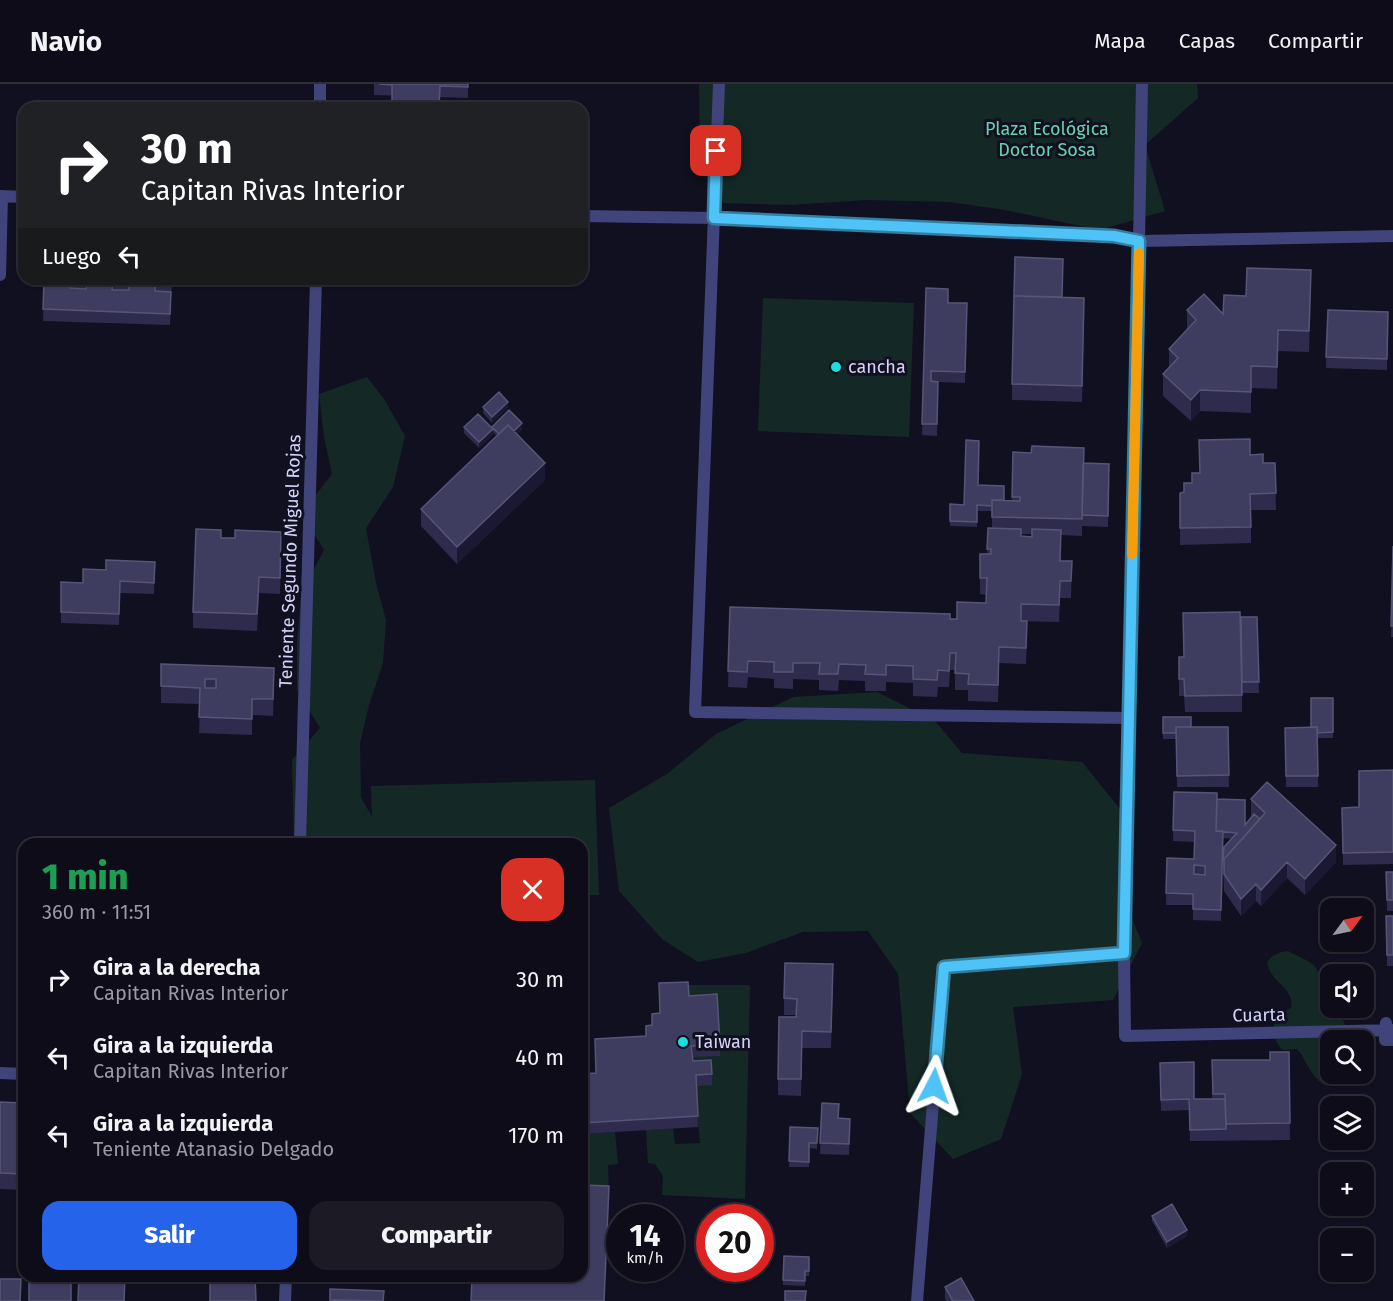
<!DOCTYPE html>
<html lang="es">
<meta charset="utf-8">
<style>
body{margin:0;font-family:"Fira Sans",sans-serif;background:#1b1a25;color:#f1f3f6;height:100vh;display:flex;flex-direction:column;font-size:22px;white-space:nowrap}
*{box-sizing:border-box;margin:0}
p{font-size:20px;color:#9a9ba2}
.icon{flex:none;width:33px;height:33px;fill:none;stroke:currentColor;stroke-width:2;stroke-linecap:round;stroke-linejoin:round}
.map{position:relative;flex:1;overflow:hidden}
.sheet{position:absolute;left:18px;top:754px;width:570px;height:444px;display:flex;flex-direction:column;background:#0d0c18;border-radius:18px;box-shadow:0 2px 4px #0004,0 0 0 2px #2d2c37}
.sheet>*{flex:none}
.guide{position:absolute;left:18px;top:18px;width:570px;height:183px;border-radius:18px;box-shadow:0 2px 4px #0004,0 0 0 2px #2d2c37;background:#202124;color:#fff;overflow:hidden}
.needle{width:39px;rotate:57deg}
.fabs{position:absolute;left:1320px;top:814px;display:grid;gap:12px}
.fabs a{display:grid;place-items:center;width:54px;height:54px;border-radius:12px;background:#0d0c18;box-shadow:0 2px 4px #0004,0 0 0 2px #2d2c37;font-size:30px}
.speed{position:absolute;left:606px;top:1120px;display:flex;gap:12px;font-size:30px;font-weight:700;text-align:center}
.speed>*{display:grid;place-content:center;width:78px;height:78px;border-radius:50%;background:#0d0c18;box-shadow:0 2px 4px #0004,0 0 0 2px #2d2c37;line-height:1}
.speed small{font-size:15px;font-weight:400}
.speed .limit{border:9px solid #d22;background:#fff;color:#111}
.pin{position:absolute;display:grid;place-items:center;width:51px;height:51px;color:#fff;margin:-26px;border-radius:12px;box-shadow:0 3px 9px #0006}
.me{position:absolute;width:66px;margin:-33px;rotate:4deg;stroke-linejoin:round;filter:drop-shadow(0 0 4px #0008)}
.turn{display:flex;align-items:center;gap:21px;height:126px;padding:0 24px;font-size:27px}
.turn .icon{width:78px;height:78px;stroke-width:2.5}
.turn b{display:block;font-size:42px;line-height:51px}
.then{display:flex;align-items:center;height:57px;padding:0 24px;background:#0003;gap:12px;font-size:22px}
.round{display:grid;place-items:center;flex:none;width:63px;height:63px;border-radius:18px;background:#1b1a25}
.headline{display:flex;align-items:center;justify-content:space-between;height:102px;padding:0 24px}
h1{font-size:36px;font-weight:800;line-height:45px;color:#1e9e55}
.cta{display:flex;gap:12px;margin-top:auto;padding:12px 24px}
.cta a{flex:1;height:69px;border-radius:18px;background:#2563eb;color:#fff;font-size:24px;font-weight:800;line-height:69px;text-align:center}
.cta a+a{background:#1b1a25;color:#f1f3f6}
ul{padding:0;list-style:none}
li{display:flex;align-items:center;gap:18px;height:78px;padding:0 24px}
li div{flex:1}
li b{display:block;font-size:22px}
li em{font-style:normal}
header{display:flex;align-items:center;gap:36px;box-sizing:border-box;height:84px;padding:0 30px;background:#0d0c18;border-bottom:2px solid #2d2c37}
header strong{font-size:28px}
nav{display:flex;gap:33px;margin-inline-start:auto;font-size:21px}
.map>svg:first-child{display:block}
.green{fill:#142926}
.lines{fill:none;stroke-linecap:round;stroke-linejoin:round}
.lane{stroke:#40447a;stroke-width:12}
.street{stroke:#40447a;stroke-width:12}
.wall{fill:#2e2b4c;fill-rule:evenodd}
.shaded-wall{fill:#1b1833}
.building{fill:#3f3d5f;stroke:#575577;stroke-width:1.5;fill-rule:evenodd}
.route-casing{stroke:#337fa1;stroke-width:15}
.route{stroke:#4fc3f7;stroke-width:10}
.slow{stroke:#f59e0b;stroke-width:10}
.poi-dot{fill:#1bdfde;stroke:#111020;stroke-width:2}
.labels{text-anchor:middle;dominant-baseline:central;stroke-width:6;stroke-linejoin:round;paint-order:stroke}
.park-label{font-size:18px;fill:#69d1ac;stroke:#111020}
.poi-label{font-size:18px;fill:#d4d4fa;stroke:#111020;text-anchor:start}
.street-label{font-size:18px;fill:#d4d4fa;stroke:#111020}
</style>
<header>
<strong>Navio</strong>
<nav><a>Mapa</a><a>Capas</a><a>Compartir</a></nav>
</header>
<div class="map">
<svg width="1393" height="1217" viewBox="0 0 1393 1217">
<rect width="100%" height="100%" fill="#111020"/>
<!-- green -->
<path class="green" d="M699,0H1197L1198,14L1145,61L1165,127L1099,146L1005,126L950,118L866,116L788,121L723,119L700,67Z
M763,214L914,219L909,353L758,347Z
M367,293L384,315L405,352L393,403L366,444L376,499L386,536L383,579L369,621L360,659L361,713L372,733L371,702L595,696L599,811H582V760H294L292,676L320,644L297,606V559L301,510L324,466L301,430L332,390L324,353L319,310Z
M877,608L935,637L962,669L1082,678L1120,725L1125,817L1142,859L1113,916L1013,923L1022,990L1001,1055L953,1075L910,1029L898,890L868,847L803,848L746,869L698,878L662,855L619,807L609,724L667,690L716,650L793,613Z
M1288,867C1297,872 1310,876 1316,884C1322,893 1317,902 1321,911C1325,918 1332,923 1336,928C1345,936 1348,946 1350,957H1330V990H1348C1341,997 1336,1000 1327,1002C1311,995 1308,978 1297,965L1283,966C1272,956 1272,943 1277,930L1291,924C1295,903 1270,899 1267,878C1273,871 1278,868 1288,867Z
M670,901H750L745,1115L662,1111L663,1092L655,1080L648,1079L646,1046L673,1044L675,1060L700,1059L693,988L689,923Z
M615,1048L618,1080L608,1081L609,1108L582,1106V1050Z"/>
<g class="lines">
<!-- lane -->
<path class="lane" d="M1139,157L1142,0
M917,1217L944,883L1124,869"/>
<!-- street -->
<path class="street" d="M719,0L695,628L1129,634
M320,24V0
M0,112L24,113
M582,132L714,134L1114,152L1139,157L1393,152
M1139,157L1124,869L1125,952L1393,946
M0,191L2,112
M300,760L316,195
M1386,939L1385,956H1393
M0,989L24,990
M285,1217L286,1192"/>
</g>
<!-- wall -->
<path class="wall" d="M374,0H468V14L374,11Z
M44,195H172L170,241L43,237Z
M926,204L948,219H967L965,299L938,298L937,352L922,351Z
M1311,208L1309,268L1278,267L1277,305L1251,304V329L1200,327L1191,337L1163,312V290L1169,283V265L1187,246V226L1223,230L1246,212Z
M1062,213L1084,231L1082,318L1012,316V300Z
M1328,226L1388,228L1387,286L1326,284Z
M483,323H508L492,339L483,329Z
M464,343L492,345V343L522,345L517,350L545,396L457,480L421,442V425L497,353L493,348V351L479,364L464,349Z
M1013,368L1084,379L1109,380L1108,443L1082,442V441V452L1061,451V477H1072L1071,514H1060L1059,538L1021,537L1027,554L1026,580L999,579L998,618L968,617V606H955V586H950L949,603H938L937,613L913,612V599L886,598V607H865V597L839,596L838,607L819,606V596L793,595V605L774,604V595L748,593L747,604L728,603L730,523L957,535L986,519V511L980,510V470H987L988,444H992V427H977V443L950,442V420L964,421L978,401L1004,416H1012ZM1021,450H1032V453L1021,452Z
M1250,371L1263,379H1275L1276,426H1251V459L1180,461V409L1184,408L1200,389Z
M221,454L281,465L280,510L259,509L257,547L193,544V528Z
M1393,462V553H1391Z
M155,478L154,510L120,509L119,541L61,539V498L83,499L106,486Z
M1241,533H1257L1259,609H1242V628H1185L1184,612H1179V590L1184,573Z
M161,580L274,601L273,632L252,631V651L199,649L200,620L161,619Z
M1333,614V654H1318V703H1286L1285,644L1311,643Z
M1163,633L1191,643H1228L1229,703H1177L1176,655H1163Z
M1393,686V780L1343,781L1342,724L1359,723Z
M1174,708L1217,715L1245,740L1252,733L1251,732V715L1336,778L1305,811L1287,794L1261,822L1256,817L1241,832L1224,807L1223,776L1232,755L1223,754L1221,837L1193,836V821H1166L1167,774L1194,775V758L1173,757Z
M1386,788H1393V827H1387Z
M1386,832H1393V882H1387Z
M582,889H585V972H582Z
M833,896L831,964H802L801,1012L778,1011V995L796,933V931H784V914Z
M659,899L689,912L720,960V972L692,973L693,977L712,990V1001L697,1002L698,1043L582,1050V990L595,989L646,952L652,941V930L660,929Z
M1289,968L1290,1056L1190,1057L1189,1026L1161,1027L1160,979L1194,1015H1212V976H1270Z
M0,1018L24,1019V1106L0,1105Z
M822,1019L839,1034L850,1035L849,1071L820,1070Z
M790,1043L818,1044L817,1065L809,1064V1083H789Z
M1152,1132L1187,1152L1167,1164L1152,1137Z
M809,1173V1192H805V1202L783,1201V1196Z
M196,1192H256L210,1196H196Z
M945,1203L974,1217H946L945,1215Z"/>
<!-- shaded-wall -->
<path class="shaded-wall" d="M1311,186V208L1309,268V247Z
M1200,306V327L1191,337V316Z
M508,318V323L492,339V333Z
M522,339V345L505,362V356Z
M493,345V351L479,364V358Z
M545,379V396L457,480V463Z
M1336,761V778L1305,811V795Z
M1287,778V794L1261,822V806Z
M1256,800V817L1241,832V815Z
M609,1102L605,1217H604Z
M1187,1146V1152L1167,1164V1158Z"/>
<!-- building -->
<path class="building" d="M379,0H468V3L440,2L439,24H392V1Z
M1015,173L1063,175L1062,213L1014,212Z
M1247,184L1311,186L1309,247L1278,246L1277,283L1251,282V308L1200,306L1191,316L1163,290L1178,274L1169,265L1196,236L1187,226L1204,210L1223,230L1224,211L1246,212Z
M44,195H172L171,200L155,199V207L171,208L170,230L43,225ZM71,195L87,196L86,205L70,204ZM113,197L129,198V206H112Z
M926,204L948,205V219H967L965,288L931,287V297L938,298L937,340H922Z
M1014,212L1084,214L1082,302L1012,300Z
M1328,226L1388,228L1387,275L1326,273Z
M499,308L508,318L492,333L483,323Z
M509,326L522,339L514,347L508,341L499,350L492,343Z
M478,330L493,345L479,358L464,343Z
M508,341L545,379L457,463L421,425Z
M1250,355V371L1263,370V379H1275L1276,409L1250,410L1251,443L1180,444V409L1184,408V399H1192V389H1200L1199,356Z
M966,356L979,357L978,401L1004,402V416H992V422L977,421V438L950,437V420L964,421Z
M1032,362L1084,364L1082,435L992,433V416L1020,417V413H1012L1013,368L1031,369Z
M1083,379L1109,380L1108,432L1082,431Z
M988,444L1021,445V452L1032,453V445L1061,446L1060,477H1072L1071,497H1060L1059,521L1021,520V537H1027L1026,564L999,563L998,601L968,600L969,590L955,589L956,569H950L949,587L938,586L937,596L913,595V582L886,581V591L865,590L866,581L839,580L838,590H819L820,579H793V588H774V578L748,577L747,588L728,587L730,523L950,530V535H957V518L986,519L987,494H980V470H991V465H987Z
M196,445L221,446V454H235V446L281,448L280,494L259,493L257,530L193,528Z
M1393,462V542H1391Z
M106,476L155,478L154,499L120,497L119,530L61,528V498L83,499V485L106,486Z
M1240,528L1242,611L1185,612L1184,595H1179V573H1184L1183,529Z
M1241,533H1257L1259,598H1242Z
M161,580L274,584L273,615H252V635L199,633L200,604L161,602ZM205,595H216V604H205Z
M1311,614H1333V648L1318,649L1317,643H1311Z
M1163,633H1191V643H1176V649H1163Z
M1176,643H1228L1229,691L1177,692Z
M1317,643L1318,692H1286L1285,644Z
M1393,686V768L1343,769L1342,724L1359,723V687Z
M1267,698L1336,761L1305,795L1287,778L1261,806L1256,800L1241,815L1224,790V775L1265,729L1251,715Z
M1174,708L1217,709L1216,747H1223L1221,826L1193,825V810L1166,809L1167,774L1194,775L1195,747L1173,746ZM1194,781L1205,782V791L1194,790Z
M1217,715L1245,716V741L1254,730L1260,735L1224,775V776H1223L1224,763L1237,749L1216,747Z
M1386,788H1393V816H1387Z
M1386,832H1393V871H1387Z
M785,879L833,880L831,948L802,947L801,995H778L779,933H796L797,915L784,914Z
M582,889H585V961H582Z
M688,898L689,912L717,910L720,960L691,962L693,977L711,976L712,990L696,991L698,1032L582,1039V990L596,989L595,955L646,952V942L652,941V930L660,929L659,899Z
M1270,968H1289L1290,1039L1226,1040L1225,1010H1213L1212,976H1270Z
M1194,978V1015H1225L1226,1045L1190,1046L1189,1015L1161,1016L1160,979Z
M0,1018L24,1019V1090L0,1089Z
M822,1019L839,1020L838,1034L850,1035L849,1060L820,1059Z
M790,1043L818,1044L817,1059H809V1078L789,1077Z
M582,1101L609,1102L604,1217H471L472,1192H582Z
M1172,1120L1187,1146L1167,1158L1152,1132Z
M784,1172L809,1173V1187H805V1197L783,1196Z
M29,1192H71V1217H29Z
M79,1192H125L124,1217H78Z
M210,1192H255L256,1217H210Z
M961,1194L974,1217H953L945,1203Z
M0,1195H21L20,1217H0Z
M330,1205L384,1207L383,1217L333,1216V1217H330Z
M785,1207H806L805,1217H785Z
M333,1216L362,1217H333Z"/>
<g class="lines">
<!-- route casing -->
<g class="route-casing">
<path id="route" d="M716,67L714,134L1114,152L1139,157L1124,869L944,883L934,1002"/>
</g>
<!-- route -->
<use href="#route" class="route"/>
<!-- slow -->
<path class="slow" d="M1132,470L1139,169"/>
</g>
<!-- markers -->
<g class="poi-dot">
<circle cx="836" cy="283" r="6"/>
<circle cx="683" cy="958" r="6"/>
</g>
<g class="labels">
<!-- park labels -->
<g class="park-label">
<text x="1047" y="45">Plaza Ecológica<tspan x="1047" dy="21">Doctor Sosa</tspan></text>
</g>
<!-- poi labels -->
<g class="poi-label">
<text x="848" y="283">cancha</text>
<text x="695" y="958">Taiwan</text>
</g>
<!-- street labels -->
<g class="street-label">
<text transform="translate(290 477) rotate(-88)">Teniente Segundo Miguel Rojas</text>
<text transform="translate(1259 931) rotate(-1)">Cuarta</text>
</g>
</g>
</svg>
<div class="fabs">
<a><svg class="needle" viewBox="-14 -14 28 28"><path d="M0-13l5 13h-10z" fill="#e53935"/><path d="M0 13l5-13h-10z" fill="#9a9ba2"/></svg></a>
<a><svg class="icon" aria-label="sound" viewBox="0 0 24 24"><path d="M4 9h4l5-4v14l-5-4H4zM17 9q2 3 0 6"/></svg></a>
<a><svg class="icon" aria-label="search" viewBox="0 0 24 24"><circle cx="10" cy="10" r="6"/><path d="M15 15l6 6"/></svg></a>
<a><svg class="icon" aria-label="layers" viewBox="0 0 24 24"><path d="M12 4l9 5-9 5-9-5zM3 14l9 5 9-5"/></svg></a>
<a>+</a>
<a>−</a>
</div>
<div class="speed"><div>14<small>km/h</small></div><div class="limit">20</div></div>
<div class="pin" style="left:716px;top:67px;background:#d93025"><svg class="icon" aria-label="arrive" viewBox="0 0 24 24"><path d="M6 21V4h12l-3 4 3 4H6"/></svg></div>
<svg class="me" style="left:934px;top:1002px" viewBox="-20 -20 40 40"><path d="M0-17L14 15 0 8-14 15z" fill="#4fc3f7" stroke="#fff" stroke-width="4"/></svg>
<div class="guide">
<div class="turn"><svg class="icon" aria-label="right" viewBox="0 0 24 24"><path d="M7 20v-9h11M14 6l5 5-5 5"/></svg><div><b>30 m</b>Capitan Rivas Interior</div></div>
<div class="then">Luego<svg class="icon" aria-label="left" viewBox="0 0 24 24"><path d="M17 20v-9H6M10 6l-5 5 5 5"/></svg></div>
</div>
<section class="sheet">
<div class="headline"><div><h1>1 min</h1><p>360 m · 11:51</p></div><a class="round" style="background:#d93025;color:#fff"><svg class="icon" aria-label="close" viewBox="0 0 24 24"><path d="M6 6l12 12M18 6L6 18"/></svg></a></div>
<ul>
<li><svg class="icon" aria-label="right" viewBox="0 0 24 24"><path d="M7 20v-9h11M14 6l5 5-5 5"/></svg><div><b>Gira a la derecha</b><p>Capitan Rivas Interior</p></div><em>30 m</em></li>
<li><svg class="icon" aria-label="left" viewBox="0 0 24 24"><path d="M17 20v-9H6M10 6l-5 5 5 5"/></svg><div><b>Gira a la izquierda</b><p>Capitan Rivas Interior</p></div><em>40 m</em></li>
<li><svg class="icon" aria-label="left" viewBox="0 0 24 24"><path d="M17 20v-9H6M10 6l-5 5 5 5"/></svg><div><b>Gira a la izquierda</b><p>Teniente Atanasio Delgado</p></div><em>170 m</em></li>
</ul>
<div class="cta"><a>Salir</a><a>Compartir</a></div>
</section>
</div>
